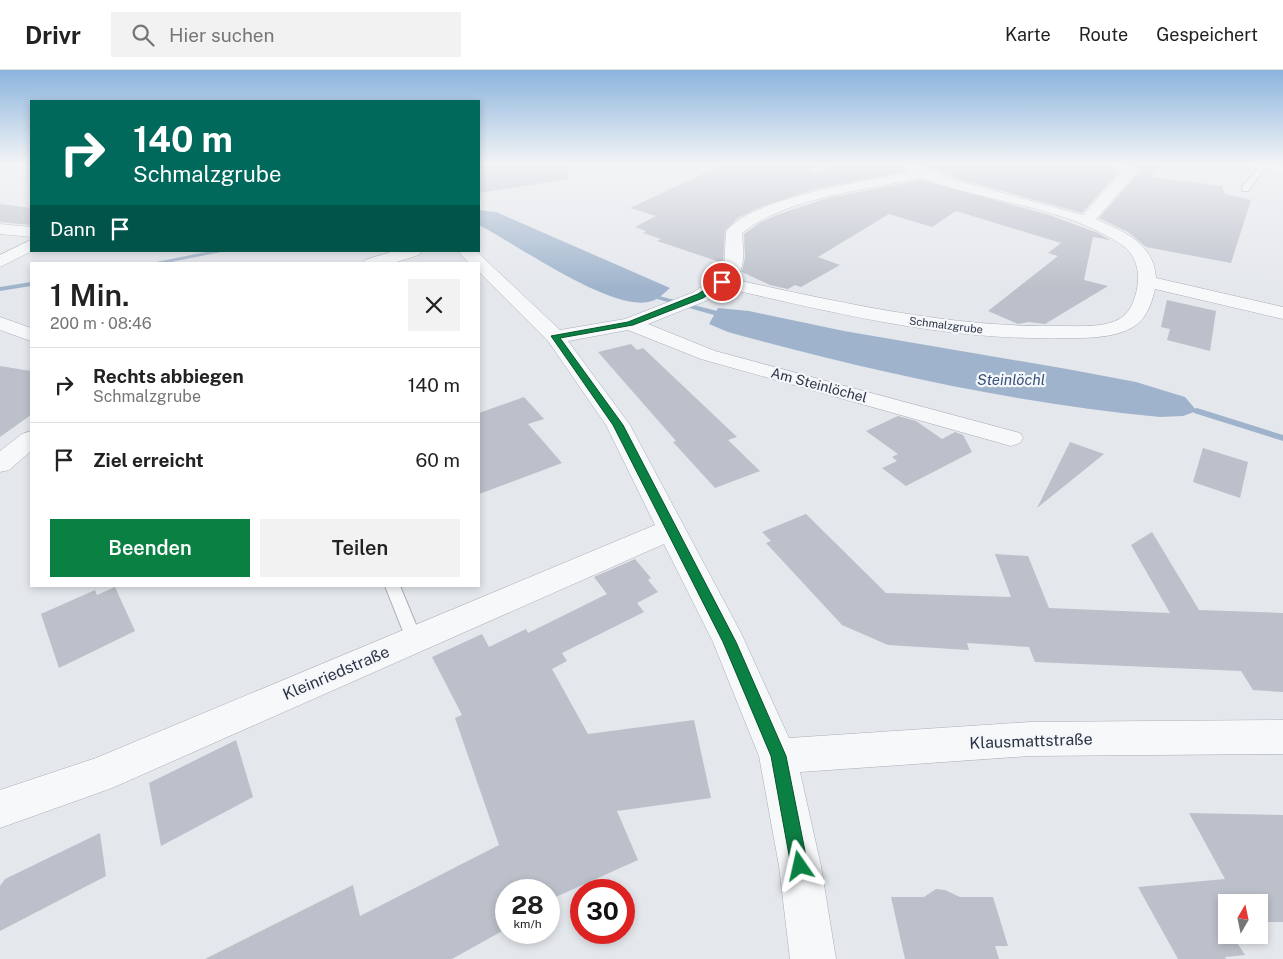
<!DOCTYPE html>
<html lang="de">
<meta charset="utf-8">
<style>
body{margin:0;font-family:"Public Sans",sans-serif;background:#f2f2f2;color:#222;height:100vh;display:flex;flex-direction:column;font-size:19px;white-space:nowrap}
*{box-sizing:border-box;margin:0}
p{font-size:16px;color:#767676}
.icon{flex:none;width:28px;height:28px;fill:none;stroke:currentColor;stroke-width:2;stroke-linecap:round;stroke-linejoin:round}
.map{position:relative;flex:1;overflow:hidden}
.side{position:absolute;left:30px;top:192px;width:450px;height:325px;display:flex;flex-direction:column;background:#fff;border-radius:0px;box-shadow:0 2px 8px #0003}
.side>*{flex:none}
.banner{position:absolute;left:30px;top:30px;width:450px;height:152px;border-radius:0px;box-shadow:0 2px 8px #0003;background:#00695c;color:#fff;overflow:hidden}
.needle{width:32px;rotate:9deg}
.fabs{position:absolute;left:1218px;top:824px;display:grid;gap:10px}
.fabs a{display:grid;place-items:center;width:50px;height:50px;border-radius:0px;background:#fff;box-shadow:0 2px 8px #0003;font-size:25px}
.speed{position:absolute;left:495px;top:809px;display:flex;gap:10px;font-size:25px;font-weight:700;text-align:center}
.speed>*{display:grid;place-content:center;width:65px;height:65px;border-radius:50%;background:#fff;box-shadow:0 2px 8px #0003;line-height:1}
.speed small{font-size:12px;font-weight:400}
.speed .limit{border:8px solid #d22;background:#fff;color:#111}
.pin{position:absolute;display:grid;place-items:center;width:42px;height:42px;color:#fff;margin:-21px;border:2px solid #fff;border-radius:50%;box-shadow:0 1px 5px #0007}
.me{position:absolute;width:55px;margin:-28px;rotate:349deg;stroke-linejoin:round;filter:drop-shadow(0 0 4px #0008)}
.turn{display:flex;align-items:center;gap:18px;height:105px;padding:0 20px;font-size:22px}
.turn .icon{width:65px;height:65px;stroke-width:2.5}
.turn b{display:block;font-size:35px;line-height:42px}
.then{display:flex;align-items:center;height:48px;padding:0 20px;background:#0003;gap:10px;font-size:19px}
.round{display:grid;place-items:center;flex:none;width:52px;height:52px;border-radius:0px;background:#f2f2f2}
.head{display:flex;align-items:center;justify-content:space-between;height:85px;padding:0 20px}
h1{font-size:30px;font-weight:600;line-height:38px}
.primary-button{display:flex;gap:10px;margin-top:auto;padding:10px 20px}
.primary-button a{flex:1;height:58px;border-radius:0px;background:#0b8043;color:#fff;font-size:20px;font-weight:600;line-height:58px;text-align:center}
.primary-button a+a{background:#f2f2f2;color:#222}
ul{padding:0;list-style:none}
li{display:flex;align-items:center;gap:15px;height:75px;padding:0 20px;border-top:1px solid #e0e0e0}
li div{flex:1}
li b{display:block;font-size:19px}
li em{font-style:normal}
header{display:flex;align-items:center;gap:30px;box-sizing:border-box;height:70px;padding:0 25px;background:#fff;border-bottom:1px solid #e0e0e0}
header strong{font-size:24px}
nav{display:flex;gap:28px;margin-inline-start:auto;font-size:18px}
.search{width:350px;height:45px;background:#f2f2f2;display:flex;align-items:center;gap:12px;box-sizing:border-box;padding:0 18px;border-radius:0px;color:#767676;font-size:19px}
.map>svg:first-child{display:block}
.water{fill:#9fb4cc}
.lines{fill:none;stroke-linecap:round;stroke-linejoin:round}
.stream{fill:#9fb4cc;fill-rule:evenodd}
.building{fill:#bbc0ca}
.lane-casing{stroke:#a9aeb7;stroke-width:2}
.street-casing{stroke:#a9aeb7;stroke-width:1}
.lane{fill:#f7f8fa;fill-rule:evenodd}
.street{fill:#f7f8fa;fill-rule:evenodd}
.route{fill:#0b8043;stroke:#07532c}
.labels{text-anchor:middle;dominant-baseline:central;stroke-width:4.5;stroke-linejoin:round;paint-order:stroke}
.far-street-label{font-size:11px;fill:#2b3445;stroke:#f4f6f9}
.street-label{font-size:14px;fill:#2b3445;stroke:#f4f6f9}
.water-label{font-size:15px;font-style:italic;fill:#34527a;stroke:#f4f6f9}
.near-street-label{font-size:16px;fill:#2b3445;stroke:#f4f6f9}
</style>
<header>
<strong>Drivr</strong>
<div class="search"><svg class="icon" aria-label="search" viewBox="0 0 24 24"><circle cx="10" cy="10" r="6"/><path d="M15 15l6 6"/></svg>Hier suchen</div>
<nav><a>Karte</a><a>Route</a><a>Gespeichert</a></nav>
</header>
<div class="map">
<svg width="1283" height="889" viewBox="0 0 1283 889">
<rect width="100%" height="100%" fill="#e4e7ec"/>
<!-- water -->
<path class="water" d="M479,140L496,142L670,218C663,224 657,231 648,232C609,240 516,174 479,155Z
M718,238L749,241L844,261L1067,299L1136,312L1185,327L1197,341L1183,346L1160,347C1014,333 869,301 728,262L709,254Z"/>
<g class="lines">
<!-- stream -->
<path class="stream" d="M211,181H226L161,194H146Z
M31,212V216L0,221V217Z
M659,226L717,241L718,243L714,245L657,229V227Z
M1197,338L1283,365V371L1194,343V339Z"/>
</g>
<!-- building -->
<path class="building" d="M479,93H567L568,109L479,123Z
M726,93H823L808,100L815,104L840,93H895L905,101L811,120L758,138L738,148L725,161L723,193L657,171L661,169L643,163L646,161L635,157L656,146L630,138Z
M920,93H1104L1119,102L1082,143L959,109Z
M1132,93H1163L1149,107L1222,116L1225,124L1251,130L1231,193L1146,177L1128,162L1099,148L1140,101Z
M922,110L1049,145L1098,163L1110,170L1093,167L1084,210L1108,216L1045,254L1029,252L1018,254L988,241L1058,186L1048,183L1061,173L956,141L932,157L889,144L818,187L840,195L801,217L795,215L788,219L770,215L742,202L745,187L744,164L761,152L782,143L828,128Z
M0,134L31,138V155L0,152Z
M1167,230L1216,241L1210,281L1167,270L1170,259L1161,257Z
M631,274L637,280L643,278L737,367L728,370L760,401L715,418L673,372L676,371L598,282Z
M0,296L31,301V345L0,367Z
M524,327L544,349L528,354L562,393L479,424V343Z
M898,346L916,351L942,369L955,362L963,365L972,382L906,416L882,398L897,391L892,387L898,384L866,361Z
M1070,372L1104,384L1037,438Z
M1203,378L1248,392L1240,428L1193,412Z
M806,444L886,523L1011,527L995,484L1028,486L1049,538L1170,543L1131,475L1152,462L1199,540L1283,543V622L1253,620L1241,601L1035,592L1029,577L967,573L969,580L888,575L842,555L766,473L771,471L762,462Z
M635,489L651,508L648,510L658,522L637,533L644,542L562,583L567,591L552,599L588,664L694,650L711,728L617,741L638,790L549,830V820H506V850L501,852L504,860L452,889H205L353,815L360,846L499,775L455,648L462,645L432,587L482,564L489,577L526,559L528,563L607,524L594,507Z
M115,517L135,561L59,598L41,544L95,520L97,525Z
M236,670L253,727L161,776L149,713Z
M1189,743L1283,745V852H1259V832H1226V851H1224L1226,865H1232L1245,885L1225,887L1226,889H1178L1138,817L1225,809Z
M100,763L106,806L0,861V816L5,809Z
M936,819L945,820L960,827H993L1008,876H995L999,889H905L891,827H924Z"/>
<g class="lines">
<!-- lane casing -->
<g class="lane-casing">
<path id="lane" d="M828,93H838L815,102L810,101Z
M1261,96L1266,97L1248,121H1242V117Z
M385,516H400L422,569L420,574L414,576L408,574Z"/>
</g>
<!-- street casing -->
<g class="street-casing">
<path id="street" d="M897,93H914L958,111L1083,145L1122,101L1106,93C1116,93 1130,91 1138,100L1136,103L1096,149C1124,162 1154,173 1156,208L1283,237V249L1155,219C1152,233 1146,250 1133,257C1113,269 1084,268 1062,268C947,271 836,243 725,218L708,230L648,254L715,281L1020,363L1023,368L1020,373L1011,376L701,289L628,260L568,271L630,355L741,563L789,668L1030,652L1283,650V684L1030,686L800,702L821,796L836,889H790L779,796L759,686L713,572L664,474L112,718L0,758V720L96,688L655,455L606,355L548,271L479,202V194H470L458,181H476L560,260L625,249L694,222L724,201L726,162C749,128 869,110 910,102ZM922,108C986,133 1063,135 1122,175C1134,183 1139,198 1138,211C1137,224 1132,241 1121,248C1105,258 1080,256 1061,256C951,258 844,233 736,210C746,195 743,180 742,163C787,127 866,120 922,108Z
M1242,93L1283,96V104L1243,96Z
M0,154L31,157V167L0,164Z
M31,170L32,181L0,197V185Z
M394,181H421L419,185L390,194H362L365,190Z
M0,247L31,258V271L0,260Z
M31,361V381L9,400L0,402V381L22,364Z"/>
</g>
<!-- lane -->
<use href="#lane" class="lane"/>
<!-- street -->
<use href="#street" class="street"/>
</g>
<!-- sky -->
<linearGradient id="sky" x2="0" y2="1"><stop stop-color="#8bb4dd"/><stop offset="0.43" stop-color="#f3f4f6"/><stop offset="1" stop-color="#f3f4f6" stop-opacity="0"/></linearGradient>
<rect width="1283" height="218" fill="url(#sky)"/>
<!-- route -->
<path class="route" d="M719,210L726,212L703,228L633,255L560,268L623,355L736,572L786,686L808,796L806,802L800,805L793,802L791,796L771,686L723,572L613,355L551,266L628,252L698,224Z"/>
<g class="labels">
<!-- far-street labels -->
<g class="far-street-label">
<text transform="translate(946 255) rotate(7)">Schmalzgrube</text>
</g>
<!-- street labels -->
<g class="street-label">
<text transform="translate(819 315) rotate(15)">Am Steinlöchel</text>
</g>
<!-- water labels -->
<g class="water-label">
<text x="1011" y="309">Steinlöchl</text>
</g>
<!-- near-street labels -->
<g class="near-street-label">
<text transform="translate(336 603) rotate(-23)">Kleinriedstraße</text>
<text transform="translate(1031 671) rotate(-2)">Klausmattstraße</text>
</g>
</g>
</svg>
<div class="fabs">
<a><svg class="needle" viewBox="-14 -14 28 28"><path d="M0-13l5 13h-10z" fill="#e53935"/><path d="M0 13l5-13h-10z" fill="#767676"/></svg></a>
</div>
<div class="speed"><div>28<small>km/h</small></div><div class="limit">30</div></div>
<div class="pin" style="left:722px;top:212px;background:#d93025"><svg class="icon" aria-label="arrive" viewBox="0 0 24 24"><path d="M6 21V4h12l-3 4 3 4H6"/></svg></div>
<svg class="me" style="left:800px;top:796px" viewBox="-20 -20 40 40"><path d="M0-17L14 15 0 8-14 15z" fill="#0b8043" stroke="#fff" stroke-width="4"/></svg>
<div class="banner">
<div class="turn"><svg class="icon" aria-label="right" viewBox="0 0 24 24"><path d="M7 20v-9h11M14 6l5 5-5 5"/></svg><div><b>140 m</b>Schmalzgrube</div></div>
<div class="then">Dann<svg class="icon" aria-label="arrive" viewBox="0 0 24 24"><path d="M6 21V4h12l-3 4 3 4H6"/></svg></div>
</div>
<section class="side">
<div class="head"><div><h1>1 Min.</h1><p>200 m · 08:46</p></div><a class="round"><svg class="icon" aria-label="close" viewBox="0 0 24 24"><path d="M6 6l12 12M18 6L6 18"/></svg></a></div>
<ul>
<li><svg class="icon" aria-label="right" viewBox="0 0 24 24"><path d="M7 20v-9h11M14 6l5 5-5 5"/></svg><div><b>Rechts abbiegen</b><p>Schmalzgrube</p></div><em>140 m</em></li>
<li><svg class="icon" aria-label="arrive" viewBox="0 0 24 24"><path d="M6 21V4h12l-3 4 3 4H6"/></svg><div><b>Ziel erreicht</b></div><em>60 m</em></li>
</ul>
<div class="primary-button"><a>Beenden</a><a>Teilen</a></div>
</section>
</div>
